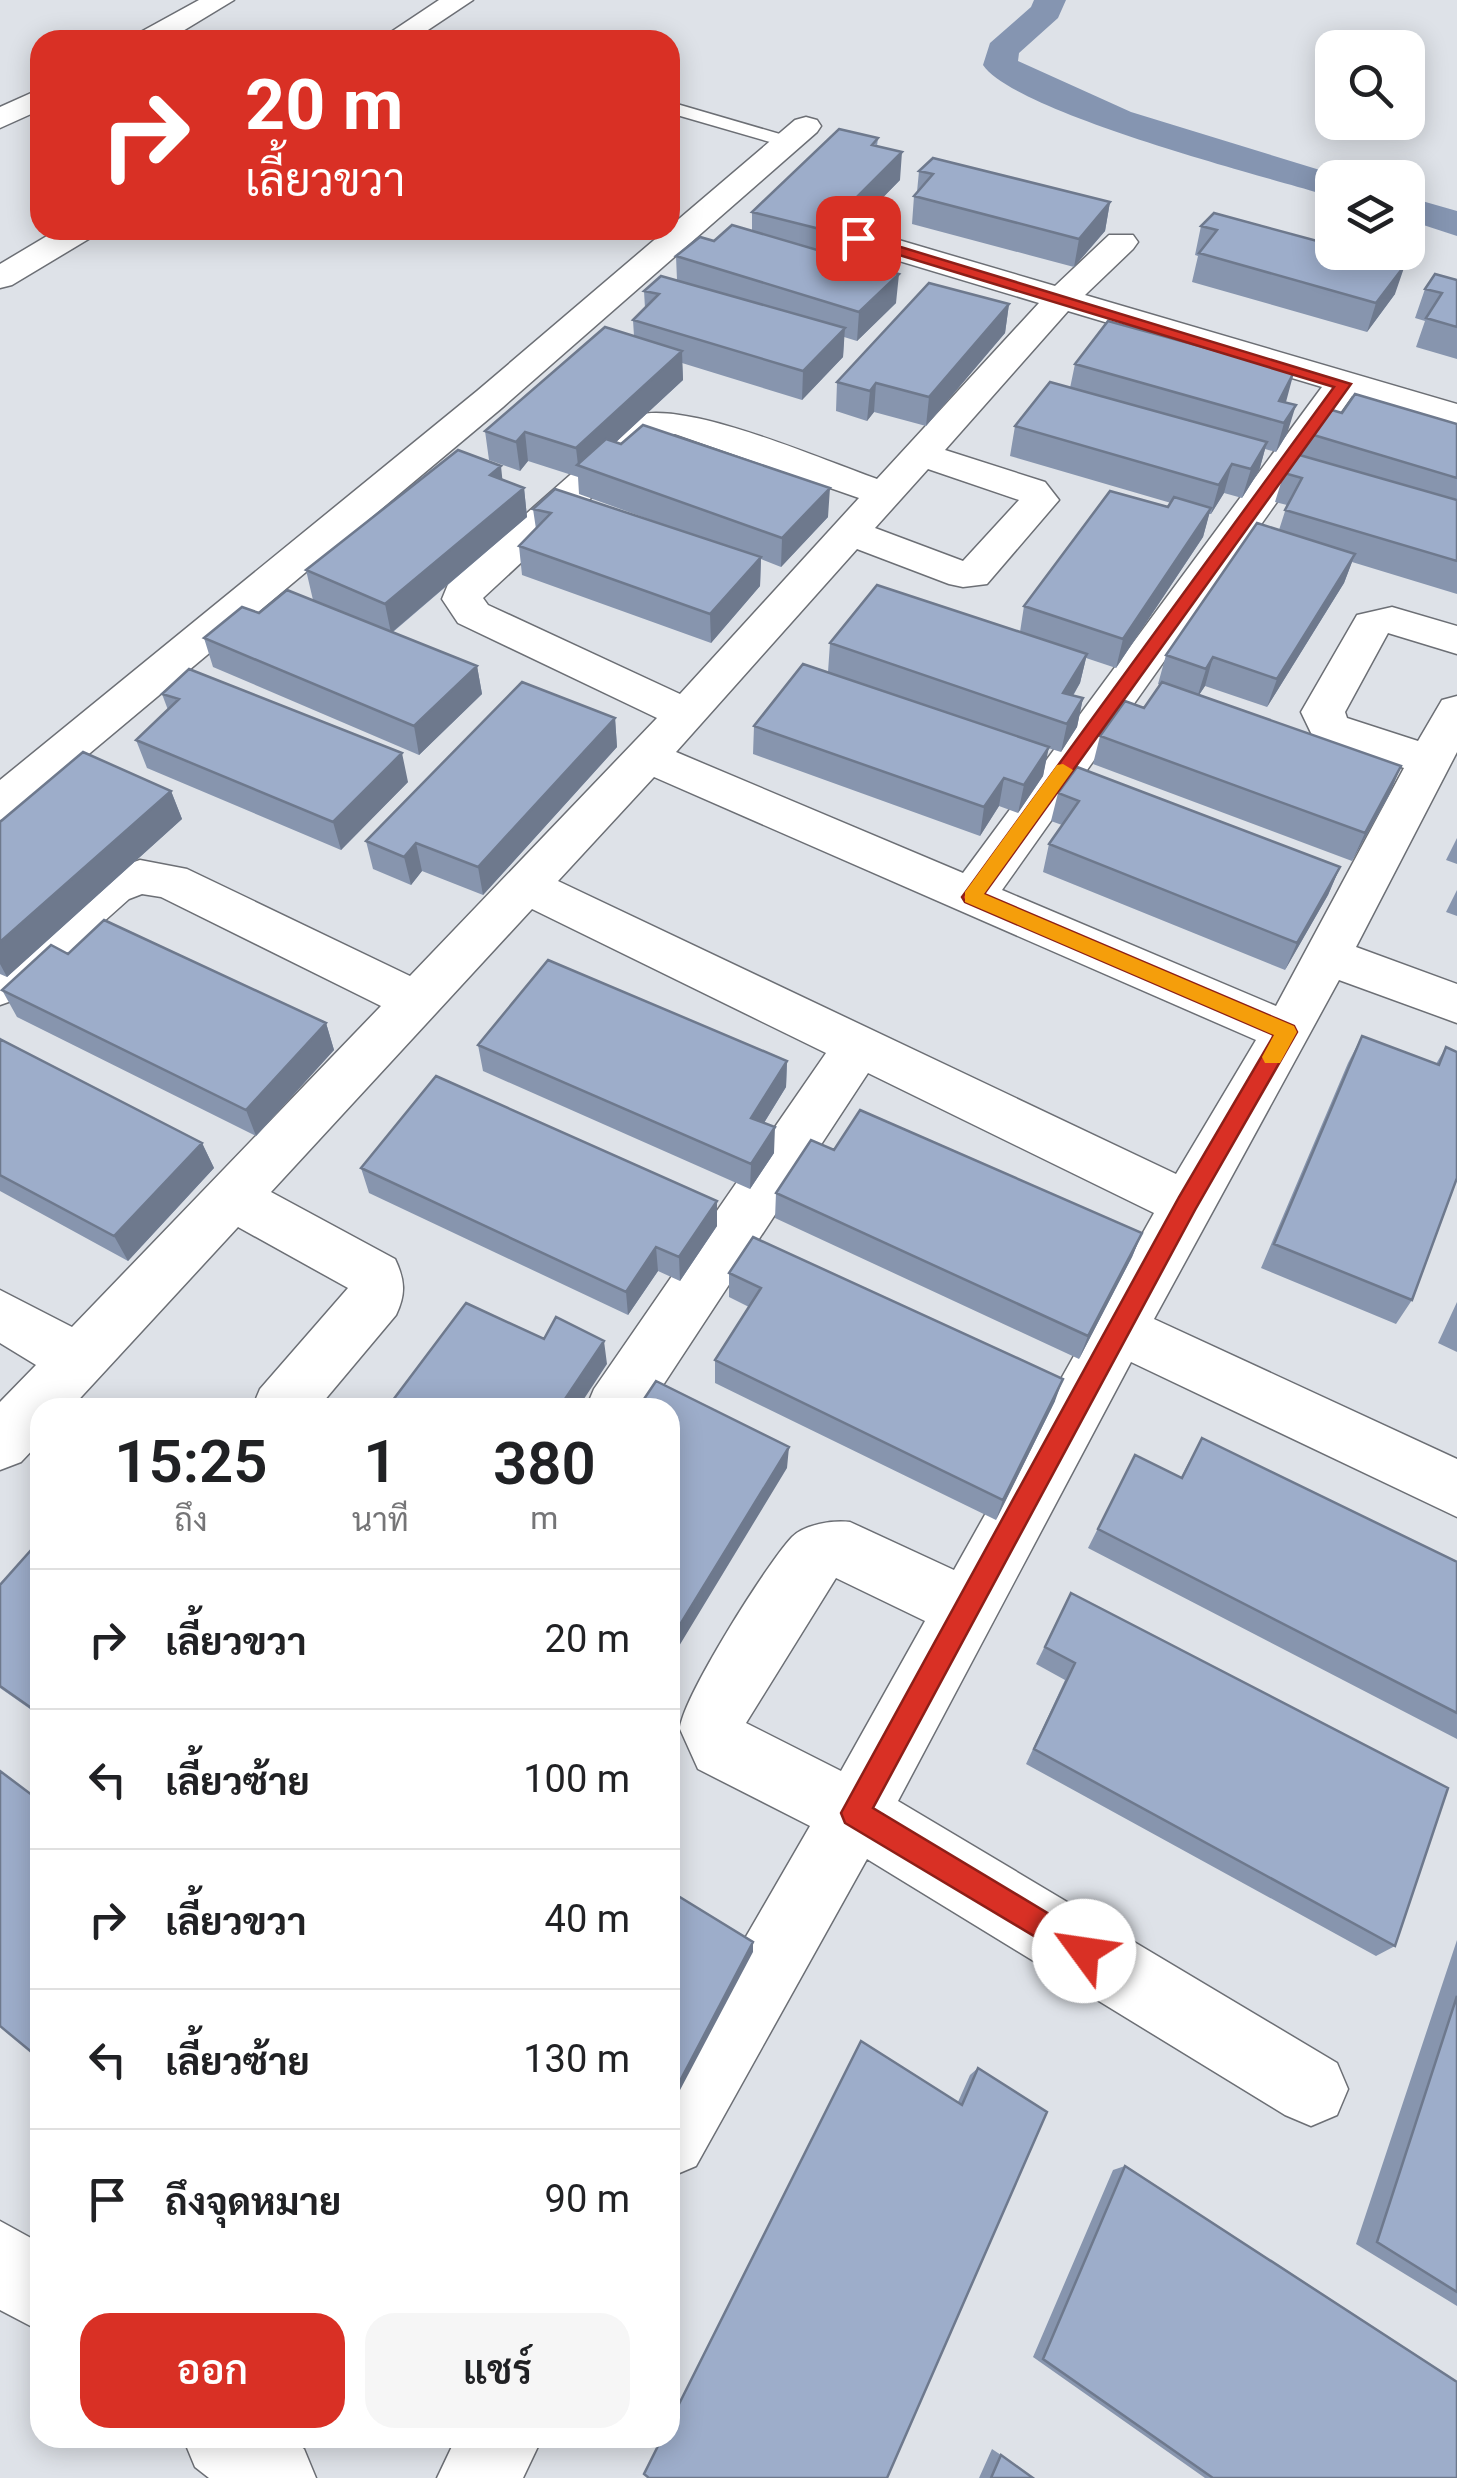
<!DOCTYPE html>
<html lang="th">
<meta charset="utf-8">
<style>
body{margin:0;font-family:Roboto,Sarabun,sans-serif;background:#f6f6f6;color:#202124;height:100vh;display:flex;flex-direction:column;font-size:38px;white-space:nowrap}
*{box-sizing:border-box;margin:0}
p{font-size:32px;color:#757577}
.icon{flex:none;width:55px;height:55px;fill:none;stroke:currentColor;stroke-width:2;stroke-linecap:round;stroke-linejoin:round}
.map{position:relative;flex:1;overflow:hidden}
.details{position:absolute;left:30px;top:1398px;width:650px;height:1050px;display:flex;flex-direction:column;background:#fff;border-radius:30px;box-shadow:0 5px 25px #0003}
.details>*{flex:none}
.guide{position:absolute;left:30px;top:30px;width:650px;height:210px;border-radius:30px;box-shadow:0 5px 25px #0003;background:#d93025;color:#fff;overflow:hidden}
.fabs{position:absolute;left:1315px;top:30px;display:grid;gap:20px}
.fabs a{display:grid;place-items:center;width:110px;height:110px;border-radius:20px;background:#fff;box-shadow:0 5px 25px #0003;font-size:50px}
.pin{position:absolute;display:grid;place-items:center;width:85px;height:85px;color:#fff;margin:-42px;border-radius:20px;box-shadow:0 5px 15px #0006}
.me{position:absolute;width:110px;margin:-55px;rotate:301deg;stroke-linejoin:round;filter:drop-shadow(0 0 8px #0008)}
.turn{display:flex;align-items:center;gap:35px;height:210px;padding:0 50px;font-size:45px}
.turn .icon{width:130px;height:130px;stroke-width:2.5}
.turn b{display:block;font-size:70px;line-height:85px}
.eta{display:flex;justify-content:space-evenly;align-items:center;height:170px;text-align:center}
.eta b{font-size:60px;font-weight:600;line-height:70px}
.action{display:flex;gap:20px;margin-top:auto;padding:20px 50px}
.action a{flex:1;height:115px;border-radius:30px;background:#d93025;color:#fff;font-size:40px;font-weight:600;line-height:115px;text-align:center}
.action a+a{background:#f6f6f6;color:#202124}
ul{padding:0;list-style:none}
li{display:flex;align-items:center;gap:30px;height:140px;padding:0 50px;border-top:2px solid #e0e0e0}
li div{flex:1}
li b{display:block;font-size:38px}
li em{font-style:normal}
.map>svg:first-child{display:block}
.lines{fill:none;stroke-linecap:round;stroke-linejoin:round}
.canal{fill:#8595b1;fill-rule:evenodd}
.service-casing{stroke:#6c6f75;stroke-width:3}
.minor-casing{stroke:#6c6f75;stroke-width:3}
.service{fill:#fff;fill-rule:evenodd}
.minor{fill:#fff;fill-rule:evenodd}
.wall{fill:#8795ae}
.shaded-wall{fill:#6e798d}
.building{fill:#9dadca;stroke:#6e798d;stroke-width:2.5}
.route{fill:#d93025;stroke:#8d1f18;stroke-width:2.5}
.slow{fill:#f59e0b}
</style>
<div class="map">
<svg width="1457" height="2478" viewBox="0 0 1457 2478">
<rect width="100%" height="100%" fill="#dee2e8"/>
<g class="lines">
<!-- canal -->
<path class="canal" d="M1034,0H1066L1058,18L1019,53L1018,61L1131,112L1346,178H1332V196L1319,193C1255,174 1015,112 983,65L990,43L1031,7Z
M1408,197L1457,211V236L1408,220Z"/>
<!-- service casing -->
<g class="service-casing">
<path id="service" d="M670,102L790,137L793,141L784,146L670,113Z"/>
</g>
<!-- minor casing -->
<g class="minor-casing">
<path id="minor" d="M199,0H234L168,40H133L137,34Z
M439,0H473L413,40H379Z
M40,89V110L0,128V107Z
M806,117L817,120L821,126L817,132L503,407L16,815L0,820V780L477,391L795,120Z
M858,228L1055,286L1109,235H1133L1138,242L1133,249L1085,295L1457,404V427L1352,396L1002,890L1276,1006L1404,768L1313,737L1301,712L1357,615L1392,607L1457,626V654L1388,633L1345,712L1347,718L1418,741L1442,700L1457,696V752L1356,947L1457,984V1023L1339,980L1154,1319L1457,1459V1517L1131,1362L898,1801L1337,2063L1348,2089L1337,2115L1311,2126L1285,2115L867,1859L696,2166L670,2177V2068L810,1826L698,1769L680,1729C682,1698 768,1562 792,1537C805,1524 833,1520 850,1522L954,1570L1154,1213L868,1073L648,1408H586L594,1389L826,1053L532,909L271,1192L395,1259C405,1280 406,1294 396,1315L318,1408H252L260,1389L348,1288L238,1227L71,1408H40V1442L21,1462L0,1470V1402L36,1365L0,1343V1290L72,1327L381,1006L161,897L142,894L129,899L17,999L0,1005V958L95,875L140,860L187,869L410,976L657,718L458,623L442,599L449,582L638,415C691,402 820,459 877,479L1039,303L846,245L842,238L846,231ZM1068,311L1322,387L963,873L676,752L857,549L949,584L963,587L987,584L1059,500L1045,482L945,450ZM660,434H675L859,498L680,694L488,605L483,598ZM928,469L1019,500L963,561L875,528ZM654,777L1256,1040L1176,1174L558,881ZM836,1578L925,1621L841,1771L746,1723Z
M57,230H96L92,237L12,285L0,288V264Z
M0,2221L40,2243V2331L0,2310Z
M183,2438H289L304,2449L316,2478H209L195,2467Z
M456,2438H542L523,2478H437Z"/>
</g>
<!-- service -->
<use href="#service" class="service"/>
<!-- minor -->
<use href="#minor" class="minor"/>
</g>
<!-- wall -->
<path class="wall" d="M878,138L877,146L900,180L828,253L896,303L857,341L844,337L843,357L802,400L682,363L683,380L616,442L828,517L781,567L761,559L760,586L711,643L522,575L519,546L536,529L533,509L673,528L579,494L578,477L528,461L520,471L489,460L485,431L634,336L633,320L645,308L644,291L677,280L676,256L714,241L752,231V212Z
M919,171L1110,202L1105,231L1074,267L912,224L914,196L917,192Z
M1214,213L1395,294L1367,332L1192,282L1198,256L1195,255L1201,226Z
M1457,280V359L1416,347L1425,321L1415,318L1425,289Z
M1009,304L1005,333L926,426L874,412L867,421L836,411L837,382Z
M1075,364L1285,402L1287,434L1276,452L1265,449L1259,471L1242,498L1224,493L1211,514H1209L1203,537L1116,668L1086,658L1080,683L1073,696L1083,698L1077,727L1061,752L1048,748L1043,776L1018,813L999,806L980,836L753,754L754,726L828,672L830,643L1020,632L1024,606L1168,507L1171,503L1010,456L1015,426L1070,388Z
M1342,413L1457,424V594L1352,562L1344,583L1267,707L1205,686L1199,695L1401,766L1389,795L1352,861L1093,764L1100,736L1144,708L1160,685L1158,684L1166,655L1279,530L1287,505L1275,502L1284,473L1300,455L1307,433Z
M502,480L524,488L527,517L393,632L477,666L482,694L419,755L213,667L204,638L259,613L313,600L306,570Z
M162,694L408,782L341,850L147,768L136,740L168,710Z
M615,718L617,747L483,895L422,871L411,885L373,869L366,841Z
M171,791L182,819L7,977L0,974V822Z
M1058,793L1340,867L1328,895L1285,970L1043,872L1049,844L1062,825L1051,821Z
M1457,838V864L1446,860Z
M1457,890V916L1446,912Z
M68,954L326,1023L334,1050L256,1136L17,1017L2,990Z
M1362,1036L1436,1064L1446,1047L1412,1300L1396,1324L1261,1268L1348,1063Z
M0,1039L202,1143L214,1168L128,1261L0,1191Z
M478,1045L787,1061L786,1087L764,1123L774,1153L750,1189L483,1071Z
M834,1150L1142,1233L1132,1257L1079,1359L775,1218L776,1193Z
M361,1168L717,1226L680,1281L658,1271L628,1315L369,1193Z
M729,1273L1055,1401L996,1520L715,1383V1360L749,1307L729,1297Z
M1457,1302V1352L1438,1343Z
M1202,1438L1457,1562V1739L1088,1548L1135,1455L1181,1477Z
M40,1540V1716L0,1688V1585Z
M1071,1593L1395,1946L1376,1956L1026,1764L1065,1680L1036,1664Z
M1457,1940V2306L1356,2244Z
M978,2068L887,2478L958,2102L970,2075Z
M1125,2166L1457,2478H1205L1033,2357L1113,2170Z
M992,2449L1001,2455L1033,2478H979Z"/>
<!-- shaded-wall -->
<path class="shaded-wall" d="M902,152L900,180L823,259L824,230Z
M1110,202L1105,231L1074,267L1079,239Z
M1405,265L1395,294L1367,332L1376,303Z
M899,274L896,303L857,341L859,312Z
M1009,304L1005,333L926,426L929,397Z
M845,328L843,357L802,400L803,371Z
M682,351L683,380L587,469L578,465L576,448Z
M1294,372L1286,402L1279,401Z
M876,383L874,412L867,421L870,391Z
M1296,405L1287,434L1276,452L1284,423Z
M525,432L528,461L520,471L516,442Z
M1267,442L1259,471L1242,498L1251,469Z
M1232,464L1224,493L1211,514L1219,485Z
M501,466L504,495L490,475Z
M524,488L527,517L391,633L385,604Z
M830,488L828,517L781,567L782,538Z
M1211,508L1203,537L1116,668L1123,639Z
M1355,554L1344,583L1267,707L1277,679Z
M761,557L760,586L711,643L710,614Z
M1087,654L1080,683L1057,722L1063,693Z
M1213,657L1205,686L1197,698L1206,669Z
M477,666L482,694L419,755L414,726Z
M1083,698L1077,727L1061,752L1067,724Z
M615,718L617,747L483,895L478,867Z
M1049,747L1043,776L1018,813L1024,785Z
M402,753L408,782L341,850L333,822Z
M1401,766L1389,795L1352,861L1365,833Z
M1004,778L999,806L980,836L984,807Z
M171,791L182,819L7,977L0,964V942Z
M416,843L422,871L411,885L404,857Z
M1340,867L1328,895L1285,970L1297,943Z
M326,1023L334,1050L256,1136L246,1110Z
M787,1061L786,1087L751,1144V1118Z
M775,1127L774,1153L750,1189L751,1164Z
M202,1143L214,1168L128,1261L114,1236Z
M717,1201V1226L680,1281L679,1257Z
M1142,1233L1132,1257L1079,1359L1088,1336Z
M656,1247L658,1271L628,1315L626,1292Z
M604,1341L607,1364L578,1408H559Z
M1063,1379L1055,1401L996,1520L1003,1500Z
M789,1447L787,1468L670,1661V1641Z
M753,1942V1952L670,2109V2100Z"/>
<!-- building -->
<path class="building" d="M839,129L878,138L872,145L902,152L824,230L752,212Z
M933,158L1110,202L1079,239L914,196L933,174L919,171Z
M1214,213L1332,245V252H1360L1405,265L1376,303L1199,253L1217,230L1201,226Z
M732,225L899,274L859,312L676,256L700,237L714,241Z
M1435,274L1457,280V327L1426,318L1442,293L1425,289Z
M661,276L845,328L803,371L633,320L659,294L644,291Z
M929,283L1009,304L929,397L876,383L870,391L837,382Z
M1108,321L1294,372L1279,401L1296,405L1284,423L1075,364Z
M605,327L682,351L576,448L525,432L516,442L485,431Z
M1050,382L1267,442L1251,469L1232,464L1219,485L1015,426Z
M1355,394L1457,424V478L1307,433L1325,408L1342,413Z
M643,425L830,488L782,538L577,465L606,439L621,444Z
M458,450L501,466L490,475L524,488L385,604L306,570Z
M1296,454L1457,500V561L1285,510L1302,478L1284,473Z
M555,489L761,557L710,614L519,546L551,513L533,509Z
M1110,491L1168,507L1174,497L1211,508L1123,639L1024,606Z
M1257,523L1355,554L1277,679L1213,657L1206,669L1166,655Z
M877,585L1087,654L1063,693L1083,698L1067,724L830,643Z
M287,590L477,666L414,726L204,638L242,607L259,613Z
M803,664L1049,747L1024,785L1004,778L984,807L754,726Z
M189,669L402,753L333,822L136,740L179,699L162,694Z
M522,682L615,718L478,867L416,843L404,857L366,841Z
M1162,682L1401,766L1365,833L1100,736L1125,701L1144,708Z
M83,752L171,791L0,942V822Z
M1077,767L1340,867L1297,943L1049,844L1079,801L1058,793Z
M104,920L326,1023L246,1110L2,990L51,945L68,954Z
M548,960L787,1061L751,1118L775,1127L751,1164L478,1045Z
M1362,1036L1439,1065L1446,1047L1457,1052V1178L1412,1300L1274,1244Z
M0,1039L202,1143L114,1236L0,1175Z
M436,1076L717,1201L679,1257L656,1247L626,1292L361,1168Z
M860,1110L1142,1233L1088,1336L776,1193L811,1140L834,1150Z
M753,1237L1063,1379L1003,1500L715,1360L761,1288L729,1273Z
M466,1303L544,1339L556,1317L604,1341L559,1408H387Z
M656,1381L789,1447L670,1641V1408H638Z
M1202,1438L1457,1562V1713L1098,1529L1135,1455L1182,1478Z
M40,1540V1714L0,1686V1585Z
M1071,1593L1448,1788L1395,1946L1034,1749L1075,1663L1045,1647Z
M0,1771L40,1801V2059L0,2026Z
M670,1891L753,1942L670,2100Z
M1457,1996V2292L1377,2242Z
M861,2041L962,2105L978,2068L1047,2112L887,2478H649L644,2474L662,2438H670V2422Z
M1125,2166L1457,2382V2478H1213L1043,2359Z
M1001,2455L1033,2478H991Z"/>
<!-- route -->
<path class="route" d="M858,234L1351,384L984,894L1294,1026L1297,1032L1195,1210L873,1808L1094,1941L1098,1951L1094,1962L1084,1966L845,1823L841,1813L1179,1197L1274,1035L965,902L962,897L1334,387L853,241L851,238Z"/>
<!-- slow -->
<path class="slow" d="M1063,764L1073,770L984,894L1294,1026L1297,1032L1280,1063H1265L1262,1057L1274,1035L965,902V892L1057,765Z"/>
</svg>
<div class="fabs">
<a><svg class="icon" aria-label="search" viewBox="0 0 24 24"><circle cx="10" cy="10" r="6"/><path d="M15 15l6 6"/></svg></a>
<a><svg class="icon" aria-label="layers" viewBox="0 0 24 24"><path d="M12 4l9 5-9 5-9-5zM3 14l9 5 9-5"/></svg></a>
</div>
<div class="pin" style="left:858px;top:238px;background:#d93025"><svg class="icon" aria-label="arrive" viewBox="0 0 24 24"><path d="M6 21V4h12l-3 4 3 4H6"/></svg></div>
<svg class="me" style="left:1084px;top:1951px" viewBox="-20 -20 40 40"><circle r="19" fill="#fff"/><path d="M0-13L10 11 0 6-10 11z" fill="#d93025"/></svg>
<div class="guide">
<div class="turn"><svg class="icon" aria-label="right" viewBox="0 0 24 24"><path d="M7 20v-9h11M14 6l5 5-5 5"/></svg><div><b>20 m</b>เลี้ยวขวา</div></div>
</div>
<section class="details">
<div class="eta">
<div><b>15:25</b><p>ถึง</p></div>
<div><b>1</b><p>นาที</p></div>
<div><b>380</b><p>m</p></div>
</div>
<ul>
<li><svg class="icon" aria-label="right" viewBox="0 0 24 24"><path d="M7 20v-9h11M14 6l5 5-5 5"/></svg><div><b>เลี้ยวขวา</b></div><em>20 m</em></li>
<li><svg class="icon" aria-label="left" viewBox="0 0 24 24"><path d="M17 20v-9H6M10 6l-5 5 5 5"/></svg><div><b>เลี้ยวซ้าย</b></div><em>100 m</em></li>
<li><svg class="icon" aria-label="right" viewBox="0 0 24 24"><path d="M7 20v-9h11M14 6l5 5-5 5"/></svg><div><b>เลี้ยวขวา</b></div><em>40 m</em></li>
<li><svg class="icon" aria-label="left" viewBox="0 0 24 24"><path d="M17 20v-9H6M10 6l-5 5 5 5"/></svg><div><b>เลี้ยวซ้าย</b></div><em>130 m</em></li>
<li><svg class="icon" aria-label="arrive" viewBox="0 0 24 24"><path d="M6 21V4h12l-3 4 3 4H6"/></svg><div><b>ถึงจุดหมาย</b></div><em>90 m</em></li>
</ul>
<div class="action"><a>ออก</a><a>แชร์</a></div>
</section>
</div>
